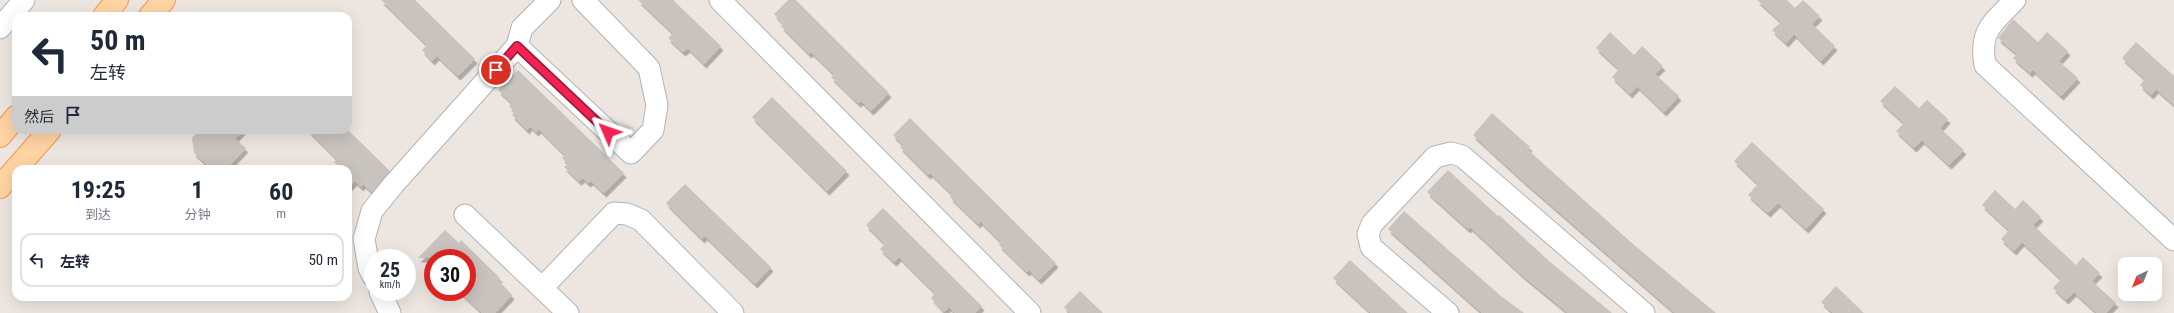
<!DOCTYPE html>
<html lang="zh">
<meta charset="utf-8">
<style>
body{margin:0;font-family:"Roboto Condensed","Noto Sans SC",sans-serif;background:#f2f2f3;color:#1f2937;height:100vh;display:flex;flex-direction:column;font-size:15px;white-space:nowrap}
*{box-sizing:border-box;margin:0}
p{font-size:13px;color:#747a83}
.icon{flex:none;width:22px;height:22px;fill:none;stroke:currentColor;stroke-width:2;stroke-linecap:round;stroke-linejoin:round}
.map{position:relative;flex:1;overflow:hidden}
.panel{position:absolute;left:12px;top:165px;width:340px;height:136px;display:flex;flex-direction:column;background:#fff;border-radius:12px;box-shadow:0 4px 16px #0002}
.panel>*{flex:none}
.guide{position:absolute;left:12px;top:12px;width:340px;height:122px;border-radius:12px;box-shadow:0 4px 16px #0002;background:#fff;color:#1f2937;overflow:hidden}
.needle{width:26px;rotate:223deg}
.controls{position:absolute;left:2118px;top:257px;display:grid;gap:8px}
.controls a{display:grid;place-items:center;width:44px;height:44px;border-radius:8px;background:#fff;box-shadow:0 4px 16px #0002;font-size:20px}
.speed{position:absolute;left:364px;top:249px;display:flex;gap:8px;font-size:20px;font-weight:700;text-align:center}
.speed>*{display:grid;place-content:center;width:52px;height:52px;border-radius:50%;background:#fff;box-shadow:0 4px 16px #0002;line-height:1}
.speed small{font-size:10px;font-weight:400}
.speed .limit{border:6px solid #d22;background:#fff;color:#111}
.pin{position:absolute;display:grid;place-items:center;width:34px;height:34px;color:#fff;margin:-17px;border:2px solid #fff;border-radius:50%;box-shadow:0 1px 4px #0007}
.me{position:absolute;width:44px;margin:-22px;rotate:313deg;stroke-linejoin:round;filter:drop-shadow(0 0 3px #0008)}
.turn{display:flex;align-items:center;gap:14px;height:84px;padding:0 12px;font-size:18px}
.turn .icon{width:52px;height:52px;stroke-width:2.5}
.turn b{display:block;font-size:28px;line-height:34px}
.then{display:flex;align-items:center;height:38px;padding:0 12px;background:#0003;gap:8px;font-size:15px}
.eta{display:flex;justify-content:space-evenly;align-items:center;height:68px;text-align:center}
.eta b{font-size:24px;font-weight:700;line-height:28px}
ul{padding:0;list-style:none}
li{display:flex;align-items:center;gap:12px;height:54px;margin:0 8px 6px;padding:0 4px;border:2px solid #e0e1e3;border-radius:12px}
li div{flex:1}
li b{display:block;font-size:15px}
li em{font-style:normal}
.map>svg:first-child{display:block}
.building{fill:#c9c3bf;filter:url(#shadow)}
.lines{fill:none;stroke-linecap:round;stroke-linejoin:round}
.minor-casing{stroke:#aeb4b7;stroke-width:23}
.major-casing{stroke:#f7944f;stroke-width:24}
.minor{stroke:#fff;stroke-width:21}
.major{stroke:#ffd4a3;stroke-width:22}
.route-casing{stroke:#9c1735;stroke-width:10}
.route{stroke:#f02352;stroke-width:7}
</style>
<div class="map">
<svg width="2174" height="313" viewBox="0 0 2174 313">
<defs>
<filter id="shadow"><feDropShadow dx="2.5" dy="4.5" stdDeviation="0" flood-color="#0004"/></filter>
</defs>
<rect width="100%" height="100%" fill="#ede6e0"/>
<!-- building -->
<path class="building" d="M381,0H415L475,59L458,76L437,56L432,61L422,50L427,45Z
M638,0H673L721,46L704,64L688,48L683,52L668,38L673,33Z
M788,0H796L889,93L871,111L861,101L858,103L831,77L834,74L811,52L809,54L781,26L783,24L774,14Z
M1757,0H1787L1795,8L1803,0L1820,16L1812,24L1835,46L1821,61L1794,34L1786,43L1772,30L1781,22Z
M2013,19L2038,42L2047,32L2068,51L2059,61L2078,78L2061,96L2033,70L2030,73L2013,58L2017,54L1998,38Z
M1610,32L1634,55L1642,46L1663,66L1655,74L1679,96L1664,112L1637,86L1630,94L1612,77L1619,69L1596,48Z
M2136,42L2174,76V105L2156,89L2151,95L2140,85L2145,79L2122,58Z
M518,70L624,173L604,193L591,181L588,183L583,178L579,181L564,167L568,164L562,158L565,155L539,129L536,132L530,126L527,130L512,115L515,112L509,106L512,103L498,90Z
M1895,86L1919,108L1927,100L1948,119L1940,128L1964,150L1949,165L1922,140L1914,148L1896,131L1904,123L1880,101Z
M772,97L847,171L827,191L752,117Z
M1492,113L1530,147L1528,150L1633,244L1716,313H1675L1521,179L1473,135Z
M910,118L1056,263L1039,280L1029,270L1027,272L999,245L1001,242L980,221L978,224L950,197L952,194L930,173L928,175L900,147L903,145L893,135Z
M199,130H243L235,139L246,148L226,169H212L194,153L192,138Z
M308,130H348L390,171L372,192L363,184L361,187L355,181L348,188V169H342L334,162L337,159Z
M1752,142L1824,209L1806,229L1778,203L1768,213L1748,195L1758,184L1734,161Z
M1448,170L1498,216L1499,215L1549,261L1612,313H1568L1523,276L1470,227L1468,229L1427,192Z
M685,184L771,267L755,284L705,236L702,239L666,203Z
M1995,190L2015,209L2023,200L2041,217L2033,225L2076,265L2083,257L2100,273L2092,281L2116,303L2106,313H2097L2074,292L2066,300L2053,288L2061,279L2022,242L2014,251L2001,239L2009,230L1982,205Z
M883,208L982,306L975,313H955L949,307L944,312L931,298L935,293L899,257L894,262L880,249L885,244L866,225Z
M1404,211L1501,296L1524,313H1482L1388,229Z
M445,230L459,243L461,240L500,278L498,280L512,295L495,313H482L460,292H467V258H418Z
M1350,260L1408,313H1371L1333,278Z
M1836,286L1864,313H1833L1821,302Z
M1080,291L1103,313H1070L1064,307Z"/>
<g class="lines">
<!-- minor casing -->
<g class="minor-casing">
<path id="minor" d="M720,0L1030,313
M2015,0C1993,23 1979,30 1985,65L2174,240
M0,28L24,0
M517,46L631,153L653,130L657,105L649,68L583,0
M465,215L568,313
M373,276L369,268L364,239L372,211L394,184L517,46L522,28L550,0
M542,288L614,213L627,214L641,220L733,313
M380,292L390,313
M1448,313L1371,247L1368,234L1372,224L1435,157L1451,153L1462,156L1644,313"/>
</g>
<!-- major casing -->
<g class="major-casing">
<path id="major" d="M104,16L117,0
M150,16L164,0
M0,136L16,117
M0,187L50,130"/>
</g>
<!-- minor -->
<use href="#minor" class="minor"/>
<!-- major -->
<use href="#major" class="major"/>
</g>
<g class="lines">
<!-- route casing -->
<g class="route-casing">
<path id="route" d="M496,70L517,46L608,132"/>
</g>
<!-- route -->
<use href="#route" class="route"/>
</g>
</svg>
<div class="controls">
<a><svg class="needle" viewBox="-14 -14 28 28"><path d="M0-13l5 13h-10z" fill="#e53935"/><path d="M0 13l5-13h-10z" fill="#747a83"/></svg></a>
</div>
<div class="speed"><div>25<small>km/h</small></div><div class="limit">30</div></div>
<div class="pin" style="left:496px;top:70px;background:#d93025"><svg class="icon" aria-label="arrive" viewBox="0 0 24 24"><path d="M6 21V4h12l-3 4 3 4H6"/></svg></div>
<svg class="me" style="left:608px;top:132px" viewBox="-20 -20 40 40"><path d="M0-17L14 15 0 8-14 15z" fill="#f02352" stroke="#fff" stroke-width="4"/></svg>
<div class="guide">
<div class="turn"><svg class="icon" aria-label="left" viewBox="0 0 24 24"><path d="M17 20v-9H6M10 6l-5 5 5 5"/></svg><div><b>50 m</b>左转</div></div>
<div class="then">然后<svg class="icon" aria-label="arrive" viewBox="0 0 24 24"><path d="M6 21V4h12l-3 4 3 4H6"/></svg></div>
</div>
<section class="panel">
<div class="eta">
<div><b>19:25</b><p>到达</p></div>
<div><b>1</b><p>分钟</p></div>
<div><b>60</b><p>m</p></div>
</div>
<ul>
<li><svg class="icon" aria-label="left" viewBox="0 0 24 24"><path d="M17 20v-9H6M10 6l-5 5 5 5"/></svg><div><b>左转</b></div><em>50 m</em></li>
</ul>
</section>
</div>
